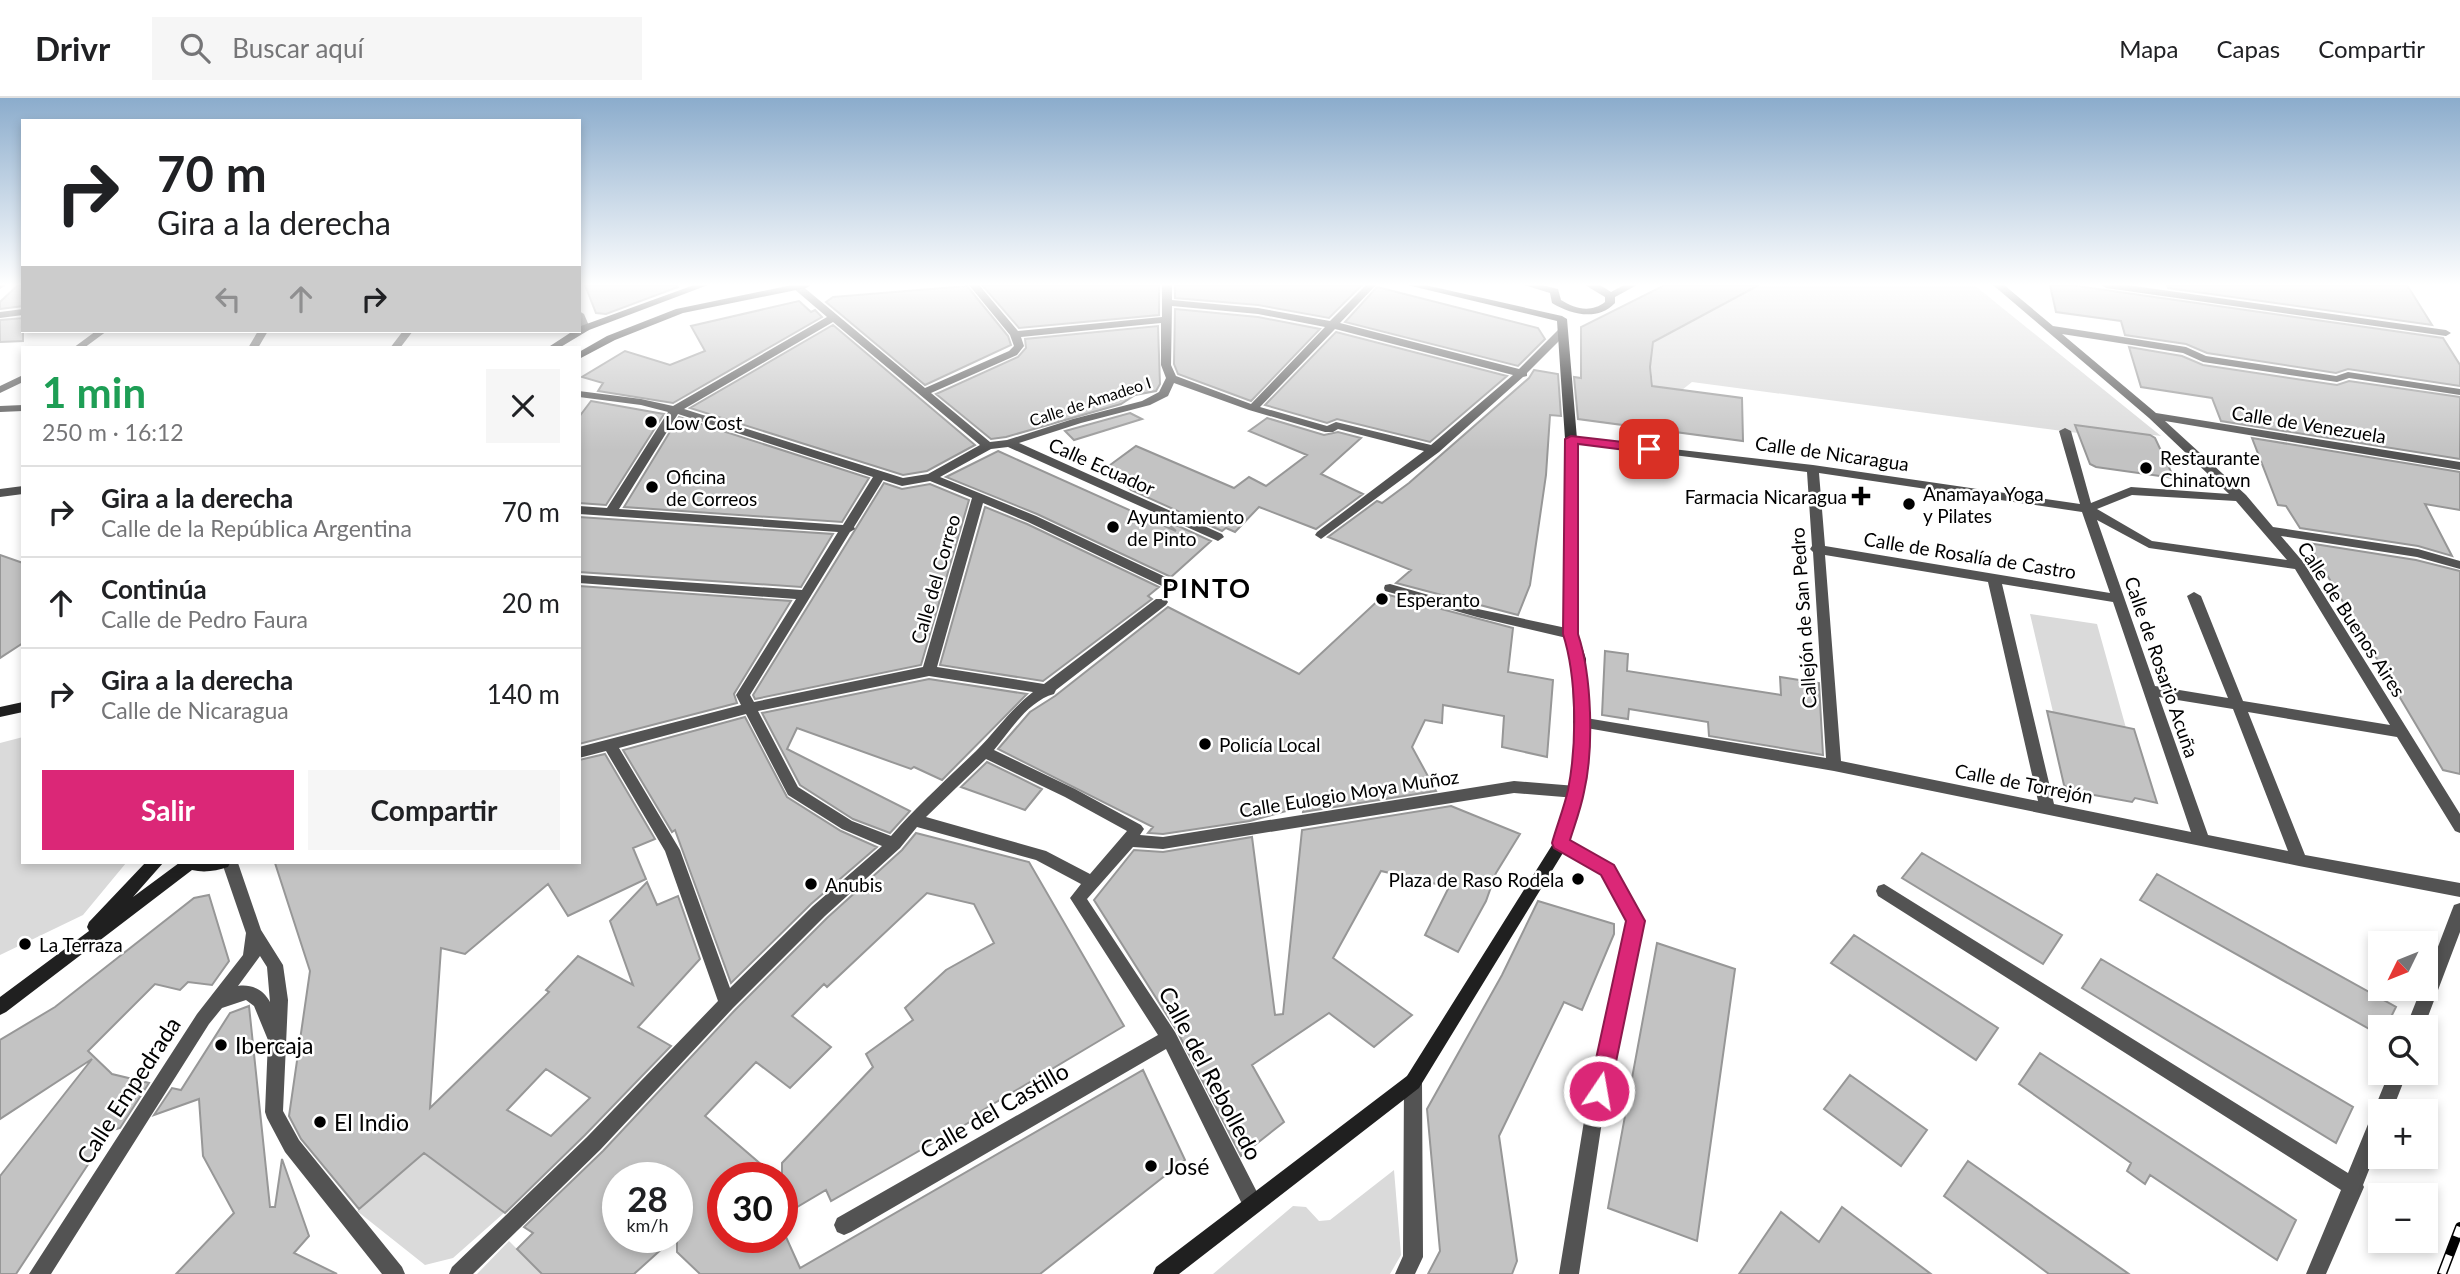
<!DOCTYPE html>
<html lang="es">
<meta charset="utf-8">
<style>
body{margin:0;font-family:Lato,sans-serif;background:#f6f6f6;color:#202124;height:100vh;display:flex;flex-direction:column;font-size:26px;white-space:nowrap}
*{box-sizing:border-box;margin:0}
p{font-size:23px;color:#757577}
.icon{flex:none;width:38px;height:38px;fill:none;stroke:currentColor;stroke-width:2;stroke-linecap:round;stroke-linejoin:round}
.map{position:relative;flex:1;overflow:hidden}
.side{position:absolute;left:21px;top:248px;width:560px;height:518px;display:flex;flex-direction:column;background:#fff;border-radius:0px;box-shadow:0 4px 10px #0003}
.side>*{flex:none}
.banner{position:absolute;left:21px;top:21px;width:560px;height:214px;border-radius:0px;box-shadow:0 4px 10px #0003;background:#fff;color:#202124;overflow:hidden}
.needle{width:46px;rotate:227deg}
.buttons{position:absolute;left:2368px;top:833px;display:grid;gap:14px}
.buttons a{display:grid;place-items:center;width:70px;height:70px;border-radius:0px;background:#fff;box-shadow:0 4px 10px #0003;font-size:35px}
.speed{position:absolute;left:602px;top:1064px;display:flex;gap:14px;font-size:35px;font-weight:700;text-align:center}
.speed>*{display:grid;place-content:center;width:91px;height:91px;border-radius:50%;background:#fff;box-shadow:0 4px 10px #0003;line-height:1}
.speed small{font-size:18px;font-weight:400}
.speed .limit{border:10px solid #d22;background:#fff;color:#111}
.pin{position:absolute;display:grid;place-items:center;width:60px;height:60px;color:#fff;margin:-30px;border-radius:14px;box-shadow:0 4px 10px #0006}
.me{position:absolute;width:77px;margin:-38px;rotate:12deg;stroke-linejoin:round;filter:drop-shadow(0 0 5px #0008)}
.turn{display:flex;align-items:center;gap:24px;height:147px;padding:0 21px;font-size:32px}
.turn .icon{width:91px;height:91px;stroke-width:2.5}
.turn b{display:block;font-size:49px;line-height:60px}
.lanes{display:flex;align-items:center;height:66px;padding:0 21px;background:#0003;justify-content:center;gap:35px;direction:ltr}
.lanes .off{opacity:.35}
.round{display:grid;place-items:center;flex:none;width:74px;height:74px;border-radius:0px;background:#f6f6f6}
.head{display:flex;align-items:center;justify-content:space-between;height:119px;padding:0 21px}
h1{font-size:42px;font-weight:700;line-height:52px;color:#1e9e55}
.button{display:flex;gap:14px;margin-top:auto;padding:14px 21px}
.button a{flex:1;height:80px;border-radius:0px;background:#db2777;color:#fff;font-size:28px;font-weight:700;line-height:80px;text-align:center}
.button a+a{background:#f6f6f6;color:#202124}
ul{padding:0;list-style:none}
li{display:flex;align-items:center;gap:21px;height:91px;padding:0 21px;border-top:2px solid #e0e0e0}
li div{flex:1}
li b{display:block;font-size:26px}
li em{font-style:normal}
header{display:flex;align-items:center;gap:42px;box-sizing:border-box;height:98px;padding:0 35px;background:#fff;border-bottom:2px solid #e0e0e0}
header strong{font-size:33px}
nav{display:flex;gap:38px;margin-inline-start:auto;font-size:24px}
.search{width:490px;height:63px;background:#f6f6f6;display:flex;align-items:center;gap:18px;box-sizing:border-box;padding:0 24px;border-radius:0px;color:#757577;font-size:26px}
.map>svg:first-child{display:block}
.green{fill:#dadada}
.building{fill:#c3c3c3;stroke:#979797;stroke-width:2;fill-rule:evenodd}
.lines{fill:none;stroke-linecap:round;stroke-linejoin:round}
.street{fill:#535353;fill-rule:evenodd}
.secondary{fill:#202020;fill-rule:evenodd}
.rail-casing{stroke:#000;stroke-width:10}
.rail{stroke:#fff;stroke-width:7;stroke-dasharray:20;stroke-linecap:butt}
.route{fill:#db2777;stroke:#8e194d;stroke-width:2}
.poi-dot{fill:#000;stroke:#fff;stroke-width:2.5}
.labels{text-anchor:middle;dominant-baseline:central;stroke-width:5;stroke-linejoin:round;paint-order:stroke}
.far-street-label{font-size:16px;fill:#000;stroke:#fff}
.poi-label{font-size:19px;fill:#000;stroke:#fff;text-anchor:start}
.street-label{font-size:19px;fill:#000;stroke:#fff}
.near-poi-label{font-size:23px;fill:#000;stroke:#fff;text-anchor:start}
.near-street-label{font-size:23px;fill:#000;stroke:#fff}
.district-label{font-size:26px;font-weight:bold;letter-spacing:2px;fill:#000;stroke:#fff}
</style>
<header>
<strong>Drivr</strong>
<div class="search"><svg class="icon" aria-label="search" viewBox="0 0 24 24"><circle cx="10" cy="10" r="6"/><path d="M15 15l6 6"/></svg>Buscar aquí</div>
<nav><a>Mapa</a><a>Capas</a><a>Compartir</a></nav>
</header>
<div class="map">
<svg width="2460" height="1176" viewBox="0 0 2460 1176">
<rect width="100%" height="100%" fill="#fff"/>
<!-- green -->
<path class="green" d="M1759,187H1974L2161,338L2079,328L2076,330L2078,335L1692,284L1682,292L1655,303L1647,237L1664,238Z
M2030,516L2097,526L2126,630L2053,614Z
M23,639V765H126L83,817L0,857V645Z
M423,1055L504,1115L453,1160L425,1167L357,1113Z
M1394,1072L1401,1157L1390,1176H1213L1293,1108L1306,1109L1319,1123L1330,1122Z
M509,1143L542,1176H477Z"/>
<!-- building -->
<path class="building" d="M18,187H23V208L0,211V204Z
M585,187H677L678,189L606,216L596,215Z
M982,187H1159V217L1019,230Z
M1175,187H1362L1329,220L1258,207L1175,200Z
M1665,187H1759L1653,244L1650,269L1652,288L1742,300L1743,343L1578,321L1574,279L1581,280V229Z
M2050,187H2070L2443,240L2460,267V288L2348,271L2336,275L2207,255L2186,246L2125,237L2121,223L2056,214Z
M2167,187H2407L2432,227L2168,190Z
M967,188L1008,238L1011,247L925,287L826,204L833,199Z
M1377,189L1538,230L1545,241L1518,268L1345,224Z
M799,203L811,214L815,212L822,219L673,305L598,293L603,285L582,279L625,253L670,267L705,253L691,228Z
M1175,211L1258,219L1320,231L1251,303L1178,276L1174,266Z
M23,220V243L0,244V222Z
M833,227L975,347L927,373L903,377L690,310Z
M1158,228L1160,286L1156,293L1135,297L1121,306L1006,339L991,341L936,296L1018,259L1026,250L1025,241Z
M1336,234L1507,278L1430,344L1337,321L1327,325L1265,307Z
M2129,249L2182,258L2203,267L2337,287L2349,283L2460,299V361L2221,323L2212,300L2141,289Z
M1534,272L1558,276L1561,318L1550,317L1546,377L1530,487L1518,517L1396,485L1411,472L1328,439L1377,403L1382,405L1409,385L1529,280Z
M591,303L664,316L606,407L579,405V319Z
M1130,315L1142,321L1074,342L1065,333Z
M679,319L869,380L842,424L624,409Z
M1267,320L1324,337L1338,334L1361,340L1321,376L1363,396L1316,431L1259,409L1235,434L1226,430L1222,433L1131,392L1106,370L1136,348L1234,390L1249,379L1266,388L1307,357L1249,333Z
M2075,327L2150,337L2155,340L2174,380L2096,369L2090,366Z
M2252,340L2460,374V412L2425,406L2452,458L2418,448L2300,430L2286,408L2278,407Z
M998,353L1176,433L1163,421L1211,443L1171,479L1037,416L946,379Z
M884,385L902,391L930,386L969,402L921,567L755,601L753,597Z
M985,409L1027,426L1159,489L1148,498L1152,501L1043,583L940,567Z
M579,419L833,436L801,489L579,474Z
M2308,445L2416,462L2460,473V676L2443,672Z
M0,457L23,465V545L0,560Z
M579,488L791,503L734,596L737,605L579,646Z
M1385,496L1513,530L1508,574L1553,582L1547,659L1502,649L1504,618L1443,607L1442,625L1425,622L1412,649L1436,693L1303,714L1304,708L1250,723L1163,736L1148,735L1153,729L998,651L1030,614L1055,598L1168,509L1299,576Z
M1605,553L1628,556L1627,573L1781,597L1780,579L1819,585L1823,657L1709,638L1708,624L1629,611L1628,621L1602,617Z
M929,581L1027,596L942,682L914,669L911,671L797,630L787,651L910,713L890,735L853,721L800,687L762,615Z
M2047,613L2134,631L2157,705L2135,700L2132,704L2072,693L2064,687Z
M745,619L787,699L841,733L877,749L811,806L731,885L675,732L672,734L623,652Z
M605,656L655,741L633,750L646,781L568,818L548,786L465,856L441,850L430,1010L549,894L546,892L578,858L633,887L610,823L647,784L657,807L678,798L700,861L638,929L671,948L585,1037L505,1115L424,1055L359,1111L301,1041L289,1018L310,873L275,765H579V662ZM546,971L590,1000L551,1038L507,1012Z
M987,664L1042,691L1025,712L961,689Z
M1451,708L1520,736L1496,775L1486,803L1458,854L1425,837L1449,789L1381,773L1333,860L1412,917L1374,949L1329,915L1252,967L1284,1024L1241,1058L1177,933L1094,802L1134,752L1163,754L1252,739L1275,917L1283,916L1302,732Z
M916,735L1029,764L1124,928L973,1018L975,1021L831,1103L826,1092L782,1118V1065L873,969L866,956L913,922L905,910L946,872L994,845L974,806L927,795L827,889L824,886L792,918L831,949L790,990L756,964L705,1018L777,1080H723V1139H786L800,1170L1143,972L1185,1062L1040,1176H700L677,1154V1080H618V1139H675L634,1176H542L517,1151L533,1135L524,1129L603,1053L735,912L827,820L902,752Z
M1922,755L2062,837L2043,866L1902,780Z
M2157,776L2396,909L2386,929H2380V937L2140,802Z
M209,797L229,863L212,887L188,884L180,892L155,886L88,953L112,976L149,985L120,1030L110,1033L16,1176H0V1078L92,961L0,1021V942L55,909L194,800Z
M1538,803L1614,826V836L1582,912L1564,904L1499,1038L1517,1163L1512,1176H1428L1440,1153L1427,1011L1502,877Z
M1854,837L1998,930L1976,962L1831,865Z
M1657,845L1735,871L1697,1143L1608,1110Z
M2101,861L2353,1009L2336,1045L2082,890Z
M249,908L270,1109H275L282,1061L309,1138L294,1155L337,1176H176L234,1115L203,1058L199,1001L154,1017L172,990L181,992L230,915Z
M2040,955L2296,1122L2277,1162L2150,1077L2145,1086L2127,1073L2131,1065L2019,986Z
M1850,977L1927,1032L1901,1068L1824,1011Z
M1968,1063L2129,1176H2049L1944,1098Z
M1842,1109L1931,1176H1739L1781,1114L1819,1144Z"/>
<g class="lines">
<!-- street -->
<path class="street" d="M0,187H6L0,191Z
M792,187H801L925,290L1009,253L1014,248L1010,237L969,187H979L1018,233L1162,219V187H1172V202L1258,210L1330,223L1366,187H1376L1340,225L1519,271L1559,231H1567V235L1527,275V278L1523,279L1439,354L1321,441L1315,437L1317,434L1424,353L1338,331L1333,334H1325L1249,312L1174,285L1168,298L1150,307L1081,325L1019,345L1222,436L1224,439L1218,443L1008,349L991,351L940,379L1036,418L1172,482L1173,485L1172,488H1162L1028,424L983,405L937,569L1044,586L1156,501H1166L1168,504L1166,507L1056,592L1054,596C1028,603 1010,633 994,652L1075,691L1141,727L1144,731L1140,737L1163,739L1514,683L1576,688L1581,690L1584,694L1581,698L1576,700L1514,695L1163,751L1133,749L1087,801L1175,934L1259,1098L1262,1105L1259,1112L1252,1114L1245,1112L1166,951L851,1134L844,1137L837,1134L834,1127L837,1120L1158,937L1070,800L1081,786L1036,762L917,729L900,750L825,818L733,910L601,1051L473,1176H449L452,1169L587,1039L718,903L665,753L606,653L579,660V649L741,607L736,597L796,501L579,485V477L802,492L838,434L579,416V408L607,410L668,314L641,307L579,299V293L641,301L673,308L827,219L793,190ZM1172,208L1258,216L1325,229L1251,306L1176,278L1171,267ZM833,224L980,347L928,376L903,380L684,311ZM1161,225V267L1166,280L1159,294L1142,303L1073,321L1007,342L990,344L931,295L1017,257L1024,248L1021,239ZM1335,231L1513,277L1431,347L1336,324L1327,328L1260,309ZM678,316L873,379L843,427L619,411ZM883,382L902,388L930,383L972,400L923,569L754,604L750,597L850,434L855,431L854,429ZM929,578L1033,594C1009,613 997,632 976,653C947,681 917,708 891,738L852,723L798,689L758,613ZM746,616L788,697L842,731L882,748L813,808L730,890L680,752L619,650ZM986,661L1065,699L1127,733L1090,776L1046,753L926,719Z
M1993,187H2004L2053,228L2186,249L2206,258L2336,278L2348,274L2460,291V297L2349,280L2337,284L2203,264L2183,255L2062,236L2156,315L2460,364V372L2165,323L2246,397L2273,429L2418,451L2460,463V471L2417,459L2281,438L2304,465L2460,716V735L2455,733L2397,639L2248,614L2305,757L2460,785V799L2299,768L1834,673L1575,628L1573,624L1575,620L1580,619L1826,660L1813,454L1810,451L1812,448L1807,374L1571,344L1567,343V339L1813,367L2080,406L2059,333L2065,330L2071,333L2091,405L2131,389L2229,396L2149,320ZM1819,375L2082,414L2110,495L1825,448ZM2132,397L2236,403L2287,462L2152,443L2097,411ZM2097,422L2149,450L2295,471L2390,627L2243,603L2201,498L2194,494L2187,498L2228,600L2155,588ZM1825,457L1988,484L2038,703L1841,663ZM2002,486L2113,504L2191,734L2054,706ZM2159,599L2233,611L2288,753L2208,737Z
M2101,187H2127L2446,232L2451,235L2446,238L2106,190Z
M23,211V217L0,220V214Z
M579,213L584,216L590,230L589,232L585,233L580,230Z
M96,233H107L84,250H73Z
M258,233H268L258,250H248Z
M403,233H413L400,250H390Z
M23,277V284L0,295V288Z
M23,307V313L0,314V308Z
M23,388V396L0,399V391Z
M1390,486L1478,511L1571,531L1578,536L1571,541L1477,519L1385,493L1384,490L1385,487Z
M1561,739L1613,767L1644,823L1603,1017L1579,1176H1559L1585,1017L1628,823L1601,777L1555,749L1553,745L1555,741Z
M222,765H238L261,832L283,867L288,902L283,1013L299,1042L402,1169L405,1176H382L285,1054L267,1020L265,1014L268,942L254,908L246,902L222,910L209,926L51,1176H29L197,916L243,857L246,835ZM260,858L267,869L270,904C264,892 252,886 238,888Z
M1884,786L2348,1075L2389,975H2407L2392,1013H2380V1044L2363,1087L2364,1089L2326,1176H2306L2341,1092L1878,798L1876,793L1878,788Z
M2460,805V834L2424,929H2406L2421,891H2426V880L2452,812L2454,807Z
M1413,976L1419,978L1422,984L1423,1159L1415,1176H1395L1403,1158L1404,984L1407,978Z"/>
<!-- secondary -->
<path class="secondary" d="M694,187H708L589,232L559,250H547L573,233H579L581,228Z
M792,187H811L806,190L683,215L615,242L579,261V254L607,238L676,211Z
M1407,187H1425L1562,218L1567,221L1577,341L1578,536L1586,561L1588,658L1584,694L1569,745L1419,990L1179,1176H1153L1156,1169L1407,978L1554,744L1568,694L1574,658L1572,561L1564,536L1565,341L1557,223Z
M1524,187H1542L1558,191L1561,202C1575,211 1591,215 1605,204V199L1585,187H1600L1611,194L1624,187H1637L1615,199V205C1598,223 1572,217 1552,205L1550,195Z
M23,604V614L0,619V609Z
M145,765H163L133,799L179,765H230L228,769C216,773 204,775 192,772L6,914L0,917V899L89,833L87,829L89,824Z"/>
<!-- rail casing -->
<g class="rail-casing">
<path id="rail" d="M2442,1176L2460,1129"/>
</g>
<!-- rail -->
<use href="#rail" class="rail"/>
</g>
<!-- sky -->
<linearGradient id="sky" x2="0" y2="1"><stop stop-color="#8baccc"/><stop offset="0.53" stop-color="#fff"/><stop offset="1" stop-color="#fff" stop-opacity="0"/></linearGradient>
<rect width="2460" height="352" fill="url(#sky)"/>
<!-- route -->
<path class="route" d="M1571,338L1649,347L1656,351L1649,355L1578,346V536C1592,578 1594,651 1584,694C1581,710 1575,726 1570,742L1614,767L1645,823L1610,993L1607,1000L1599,1002L1592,1000L1589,993L1626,823L1601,777L1554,750L1552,745C1557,727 1564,710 1568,692C1577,646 1577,580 1563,536L1565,341Z"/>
<!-- markers -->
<g class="poi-dot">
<circle cx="651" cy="324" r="7"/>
<circle cx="2146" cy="370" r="7"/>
<circle cx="652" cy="389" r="7"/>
<path d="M1857.5 387.5h7v7h7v7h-7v7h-7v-7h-7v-7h7z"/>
<circle cx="1909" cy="406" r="7"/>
<circle cx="1113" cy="429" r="7"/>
<circle cx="1382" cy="501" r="7"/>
<circle cx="1205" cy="646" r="7"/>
<circle cx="1578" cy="781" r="7"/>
<circle cx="811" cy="786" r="7"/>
<circle cx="25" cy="846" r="7"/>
<circle cx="221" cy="947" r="7"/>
<circle cx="320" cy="1024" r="7"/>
<circle cx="1151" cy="1068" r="7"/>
</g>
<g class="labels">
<!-- far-street labels -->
<g class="far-street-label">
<text transform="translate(1090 303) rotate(-18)">Calle de Amadeo I</text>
</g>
<!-- poi labels -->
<g class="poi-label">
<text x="665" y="324">Low Cost</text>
<text x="2160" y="359">Restaurante<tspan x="2160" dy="22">Chinatown</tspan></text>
<text x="666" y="378">Oficina<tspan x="666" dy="22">de Correos</tspan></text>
<text x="1923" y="395">Anamaya Yoga<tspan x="1923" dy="22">y Pilates</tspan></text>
<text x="1847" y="398" text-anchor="end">Farmacia Nicaragua</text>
<text x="1127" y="418">Ayuntamiento<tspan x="1127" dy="22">de Pinto</tspan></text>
<text x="1396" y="501">Esperanto</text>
<text x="1219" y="646">Policía Local</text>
<text x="1564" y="781" text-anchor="end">Plaza de Raso Rodela</text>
<text x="825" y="786">Anubis</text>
<text x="39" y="846">La Terraza</text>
</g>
<!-- street labels -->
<g class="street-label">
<text transform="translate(2309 326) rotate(9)">Calle de Venezuela</text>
<text transform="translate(1832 355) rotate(8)">Calle de Nicaragua</text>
<text transform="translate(1102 368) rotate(24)">Calle Ecuador</text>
<text transform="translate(1970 457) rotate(9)">Calle de Rosalía de Castro</text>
<text transform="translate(935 481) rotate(-74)">Calle del Correo</text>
<text transform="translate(1803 520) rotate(-94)">Callejón de San Pedro</text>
<text transform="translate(2352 521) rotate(57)">Calle de Buenos Aires</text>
<text transform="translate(2162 569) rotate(71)">Calle de Rosario Acuña</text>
<text transform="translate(2024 685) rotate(11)">Calle de Torrejón</text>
<text transform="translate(1349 695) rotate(-9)">Calle Eulogio Moya Muñoz</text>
</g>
<!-- near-poi labels -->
<g class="near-poi-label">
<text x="235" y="947">Ibercaja</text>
<text x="334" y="1024">El Indio</text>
<text x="1165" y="1068">José</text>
</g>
<!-- near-street labels -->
<g class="near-street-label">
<text transform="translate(1211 975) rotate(62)">Calle del Rebolledo</text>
<text transform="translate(128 992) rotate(-57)">Calle Empedrada</text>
<text transform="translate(994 1012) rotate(-30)">Calle del Castillo</text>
</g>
<!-- district labels -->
<g class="district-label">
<text x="1207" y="490">PINTO</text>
</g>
</g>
</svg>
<div class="buttons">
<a><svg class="needle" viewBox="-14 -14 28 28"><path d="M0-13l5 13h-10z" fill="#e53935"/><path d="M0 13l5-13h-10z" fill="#757577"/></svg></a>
<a><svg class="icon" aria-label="search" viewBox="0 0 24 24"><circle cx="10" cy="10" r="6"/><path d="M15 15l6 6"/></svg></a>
<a>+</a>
<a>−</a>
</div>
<div class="speed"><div>28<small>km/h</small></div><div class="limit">30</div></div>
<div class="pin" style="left:1649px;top:351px;background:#d93025"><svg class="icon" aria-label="arrive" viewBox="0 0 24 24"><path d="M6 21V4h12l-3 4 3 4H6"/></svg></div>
<svg class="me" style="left:1599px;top:993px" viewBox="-20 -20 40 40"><circle r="17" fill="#db2777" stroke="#fff" stroke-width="3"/><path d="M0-11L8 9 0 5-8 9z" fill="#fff"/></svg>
<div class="banner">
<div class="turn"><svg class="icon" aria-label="right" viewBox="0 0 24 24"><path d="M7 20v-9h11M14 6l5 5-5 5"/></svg><div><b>70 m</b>Gira a la derecha</div></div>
<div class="lanes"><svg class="icon off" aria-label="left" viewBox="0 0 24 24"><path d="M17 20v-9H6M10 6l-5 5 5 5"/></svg><svg class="icon off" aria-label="ahead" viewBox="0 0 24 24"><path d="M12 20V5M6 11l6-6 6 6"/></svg><svg class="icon" aria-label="right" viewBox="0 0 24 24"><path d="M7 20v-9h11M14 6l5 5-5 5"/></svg></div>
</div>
<section class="side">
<div class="head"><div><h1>1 min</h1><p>250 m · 16:12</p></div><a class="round"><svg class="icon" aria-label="close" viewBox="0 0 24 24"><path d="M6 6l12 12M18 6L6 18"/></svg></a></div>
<ul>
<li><svg class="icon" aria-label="right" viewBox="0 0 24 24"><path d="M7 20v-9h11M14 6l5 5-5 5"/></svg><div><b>Gira a la derecha</b><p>Calle de la República Argentina</p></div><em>70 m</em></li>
<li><svg class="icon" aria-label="ahead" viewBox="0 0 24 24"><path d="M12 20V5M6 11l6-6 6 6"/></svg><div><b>Continúa</b><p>Calle de Pedro Faura</p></div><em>20 m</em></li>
<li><svg class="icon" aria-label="right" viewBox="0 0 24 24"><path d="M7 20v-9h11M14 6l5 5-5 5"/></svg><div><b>Gira a la derecha</b><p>Calle de Nicaragua</p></div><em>140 m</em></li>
</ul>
<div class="button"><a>Salir</a><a>Compartir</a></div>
</section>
</div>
